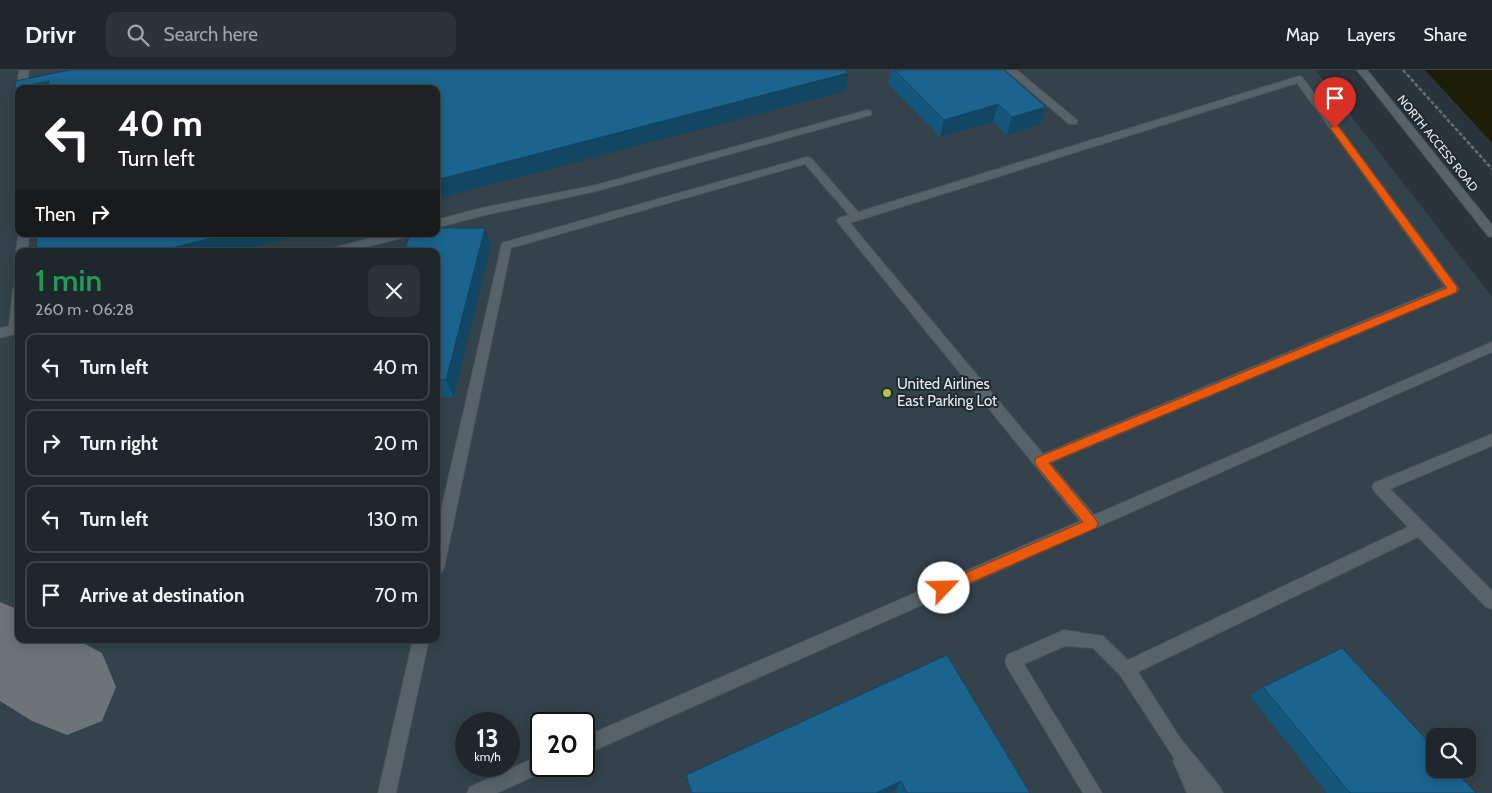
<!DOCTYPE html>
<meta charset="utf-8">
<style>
body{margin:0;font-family:Cabin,sans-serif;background:#2d3338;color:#f1f3f6;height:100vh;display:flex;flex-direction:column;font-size:19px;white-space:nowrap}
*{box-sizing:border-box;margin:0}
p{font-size:16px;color:#a2a5a9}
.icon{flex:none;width:28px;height:28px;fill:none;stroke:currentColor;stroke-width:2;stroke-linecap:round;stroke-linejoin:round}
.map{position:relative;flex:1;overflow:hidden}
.side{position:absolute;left:15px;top:178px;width:425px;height:395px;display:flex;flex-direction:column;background:#20272c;border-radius:10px;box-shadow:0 2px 12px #0003,0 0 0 1px #3d4448}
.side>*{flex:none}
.hud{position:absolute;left:15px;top:15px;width:425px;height:152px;border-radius:10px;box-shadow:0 2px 12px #0003,0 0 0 1px #3d4448;background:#202124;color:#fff;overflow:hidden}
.controls{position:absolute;left:1426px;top:658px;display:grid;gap:10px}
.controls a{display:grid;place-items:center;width:50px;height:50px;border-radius:10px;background:#20272c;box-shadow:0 2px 12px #0003,0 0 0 1px #3d4448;font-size:25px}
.speed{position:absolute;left:455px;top:642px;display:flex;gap:10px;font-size:25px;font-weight:700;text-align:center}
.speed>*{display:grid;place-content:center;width:65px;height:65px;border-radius:50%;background:#20272c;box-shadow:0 2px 12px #0003,0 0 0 1px #3d4448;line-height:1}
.speed small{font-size:12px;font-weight:400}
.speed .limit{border:2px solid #111;border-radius:8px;background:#fff;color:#111}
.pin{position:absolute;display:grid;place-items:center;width:42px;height:42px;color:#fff;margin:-51px -21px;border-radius:50% 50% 50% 0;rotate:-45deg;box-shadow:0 0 5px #0007}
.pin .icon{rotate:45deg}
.me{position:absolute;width:55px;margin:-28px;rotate:66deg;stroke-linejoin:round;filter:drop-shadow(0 0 4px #0008)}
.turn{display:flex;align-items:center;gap:18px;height:105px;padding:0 20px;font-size:22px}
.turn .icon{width:65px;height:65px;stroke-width:2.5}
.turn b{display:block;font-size:35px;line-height:42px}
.then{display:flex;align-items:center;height:48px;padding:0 20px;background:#0003;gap:10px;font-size:19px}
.round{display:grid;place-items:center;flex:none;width:52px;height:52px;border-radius:10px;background:#2d3338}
.summary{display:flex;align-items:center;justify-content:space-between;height:85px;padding:0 20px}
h1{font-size:30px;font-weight:600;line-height:38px;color:#1e9e55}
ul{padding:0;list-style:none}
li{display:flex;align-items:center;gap:15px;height:68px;margin:0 10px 8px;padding:0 10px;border:2px solid #3d4448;border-radius:10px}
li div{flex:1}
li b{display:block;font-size:19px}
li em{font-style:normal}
header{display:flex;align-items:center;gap:30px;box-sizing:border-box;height:70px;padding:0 25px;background:#20272c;border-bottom:1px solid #3d4448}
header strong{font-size:24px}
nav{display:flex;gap:28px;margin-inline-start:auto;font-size:18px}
.search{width:350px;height:45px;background:#2d3338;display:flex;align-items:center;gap:12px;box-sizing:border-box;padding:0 18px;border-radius:10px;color:#a2a5a9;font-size:19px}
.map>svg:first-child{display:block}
.built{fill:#33424b;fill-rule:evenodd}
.water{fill:#1d1e07}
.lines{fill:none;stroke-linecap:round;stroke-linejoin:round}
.taxiway{fill:#6c747a;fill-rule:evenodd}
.service-casing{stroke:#4a5258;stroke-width:2}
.tertiary-casing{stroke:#4a5258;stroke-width:2}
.path{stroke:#666e74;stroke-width:2.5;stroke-dasharray:4 2;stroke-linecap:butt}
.service{fill:#586269;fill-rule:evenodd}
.tertiary{fill:#586269;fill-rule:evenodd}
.wall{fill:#16567a}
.shaded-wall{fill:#124663}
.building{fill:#1a648e;stroke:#124663}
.route{fill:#ea580c;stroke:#983908}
.poi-dot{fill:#bac046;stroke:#212a30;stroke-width:2}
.labels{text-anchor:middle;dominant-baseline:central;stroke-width:4;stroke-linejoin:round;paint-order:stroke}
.far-street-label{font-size:12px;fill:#e7edf2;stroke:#212a30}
.poi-label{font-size:15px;fill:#e7edf2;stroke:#212a30;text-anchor:start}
</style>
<header>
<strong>Drivr</strong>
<div class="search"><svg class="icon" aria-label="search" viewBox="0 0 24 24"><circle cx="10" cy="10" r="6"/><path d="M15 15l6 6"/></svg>Search here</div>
<nav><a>Map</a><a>Layers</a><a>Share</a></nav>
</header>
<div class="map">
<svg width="1492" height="723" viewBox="0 0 1492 723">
<rect width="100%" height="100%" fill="#2b343b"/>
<!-- built -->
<path class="built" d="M0,0H1315L1492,227V723H0ZM19,19H436V164H19ZM19,181H436V569H19ZM466,654H509V696H466ZM541,654H584V696H541ZM1435,666H1468V699H1435Z"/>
<!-- water -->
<path class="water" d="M1425,0H1492V73Z"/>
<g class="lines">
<!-- taxiway -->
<path class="taxiway" d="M0,532L19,540V569H76L102,583L116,617L102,651L67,665L32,651L0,631Z"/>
<!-- service casing -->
<g class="service-casing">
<path id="service" d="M19,0H29L27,19H19V21L17,19Z
M1006,0H1017L1077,50V54H1069Z
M1299,6L1302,7L1457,216L1459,219L1457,222L1050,393L1094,445L1492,272V282L584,685V667L1080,451L839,154L837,151L839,148L849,145L805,94L511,178L444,498L441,503L436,505V462L502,173L807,87L811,88L858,142ZM1297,13L1445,217L1043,384L850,153Z
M867,40L871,41V45L597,121L481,146L436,158V150L481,138L596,115Z
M19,162V164H29L28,181H19V184L16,181Z
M387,164H407L405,167L351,181H331L333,178Z
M19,215V263L0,268V258L9,256L13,219Z
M1492,364V376L1390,419L1492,521V539L1486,537L1418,467L1138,602L1180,668L1220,717L1223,723H1187L1173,691L1174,688L1120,605L1093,578L1065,576L1024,594L1102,723H1083L1007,597L1005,591L1007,585L1064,560L1103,566L1128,590L1408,457L1374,421L1372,417L1374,413Z
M413,569H429L396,723H378Z
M541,685V696H549L547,700L497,723H467L470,717Z"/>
</g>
<!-- tertiary casing -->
<g class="tertiary-casing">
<path id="tertiary" d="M1357,0H1367L1492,155V167L1488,166Z"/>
</g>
<!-- path -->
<path class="path" d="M1403,0L1492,99"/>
<!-- service -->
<use href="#service" class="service"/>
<!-- tertiary -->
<use href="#tertiary" class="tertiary"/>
</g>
<!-- wall -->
<path class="wall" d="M891,0H1004L1040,55L1007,65L993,52L940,67L888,14Z
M491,175L454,327H436V181Z
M947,585L1030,723H897L895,720L889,723H691L686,705Z
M1263,617L1476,723H1327L1250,626Z"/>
<!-- shaded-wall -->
<path class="shaded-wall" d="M848,3L846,21L436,129V110Z
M49,11L55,19H19V23L15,18Z
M998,34L993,52L940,67L944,50Z
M1046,37L1040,55L1007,65L1012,47Z
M485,158L491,175L454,327L446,310Z
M227,164H305L239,181H160Z
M901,711L895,720L889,723H876Z"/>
<!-- building -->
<path class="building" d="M70,0H846L848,3L436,110V19H49V11L15,18L16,11Z
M895,0H1004L1046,37L1012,47L998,34L944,50Z
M436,158H485L446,310H436V181H404L410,164H436Z
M37,164H227L160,181H36Z
M1342,578L1435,679V699H1453L1476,723H1350L1263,617Z
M947,585L1030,723H907L901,711L876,723H692L686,705Z"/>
<!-- route -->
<path class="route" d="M1335,55L1338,56L1457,217V222L1049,393L1096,450L1098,454L1096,458L949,522L944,524L940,522L938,518L940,514L1083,452L1036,395L1035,392L1036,388L1447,218L1330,58Z"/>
<!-- markers -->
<circle class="poi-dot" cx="887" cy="323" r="5"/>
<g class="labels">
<!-- far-street labels -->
<g class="far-street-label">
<text transform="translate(1438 73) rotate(51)">NORTH ACCESS ROAD</text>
</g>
<!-- poi labels -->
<g class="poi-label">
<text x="897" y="314">United Airlines<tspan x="897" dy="17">East Parking Lot</tspan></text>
</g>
</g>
</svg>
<div class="controls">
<a><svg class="icon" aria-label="search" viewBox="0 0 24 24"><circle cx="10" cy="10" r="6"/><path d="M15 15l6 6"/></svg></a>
</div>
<div class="speed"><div>13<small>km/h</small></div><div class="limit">20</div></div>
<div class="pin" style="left:1335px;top:58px;background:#d93025"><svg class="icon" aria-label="arrive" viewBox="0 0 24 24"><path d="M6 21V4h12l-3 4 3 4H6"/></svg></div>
<svg class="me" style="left:944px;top:518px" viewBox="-20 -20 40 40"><circle r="19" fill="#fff"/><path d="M0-13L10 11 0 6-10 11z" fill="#ea580c"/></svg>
<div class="hud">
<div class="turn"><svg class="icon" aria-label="left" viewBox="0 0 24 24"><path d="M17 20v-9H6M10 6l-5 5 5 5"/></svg><div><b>40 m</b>Turn left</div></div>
<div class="then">Then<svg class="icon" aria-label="right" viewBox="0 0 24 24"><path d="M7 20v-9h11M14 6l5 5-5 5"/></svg></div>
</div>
<section class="side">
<div class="summary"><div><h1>1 min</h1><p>260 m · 06:28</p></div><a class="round"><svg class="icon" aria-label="close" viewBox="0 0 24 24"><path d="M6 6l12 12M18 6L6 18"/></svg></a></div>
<ul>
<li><svg class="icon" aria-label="left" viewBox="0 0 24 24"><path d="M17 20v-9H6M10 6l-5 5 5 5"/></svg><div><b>Turn left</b></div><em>40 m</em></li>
<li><svg class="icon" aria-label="right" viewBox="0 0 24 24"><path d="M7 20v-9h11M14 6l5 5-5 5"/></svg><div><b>Turn right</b></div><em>20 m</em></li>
<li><svg class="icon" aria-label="left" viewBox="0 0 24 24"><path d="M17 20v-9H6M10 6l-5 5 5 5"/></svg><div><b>Turn left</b></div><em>130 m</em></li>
<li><svg class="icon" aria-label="arrive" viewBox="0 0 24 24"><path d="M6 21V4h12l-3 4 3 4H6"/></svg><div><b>Arrive at destination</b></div><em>70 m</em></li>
</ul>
</section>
</div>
